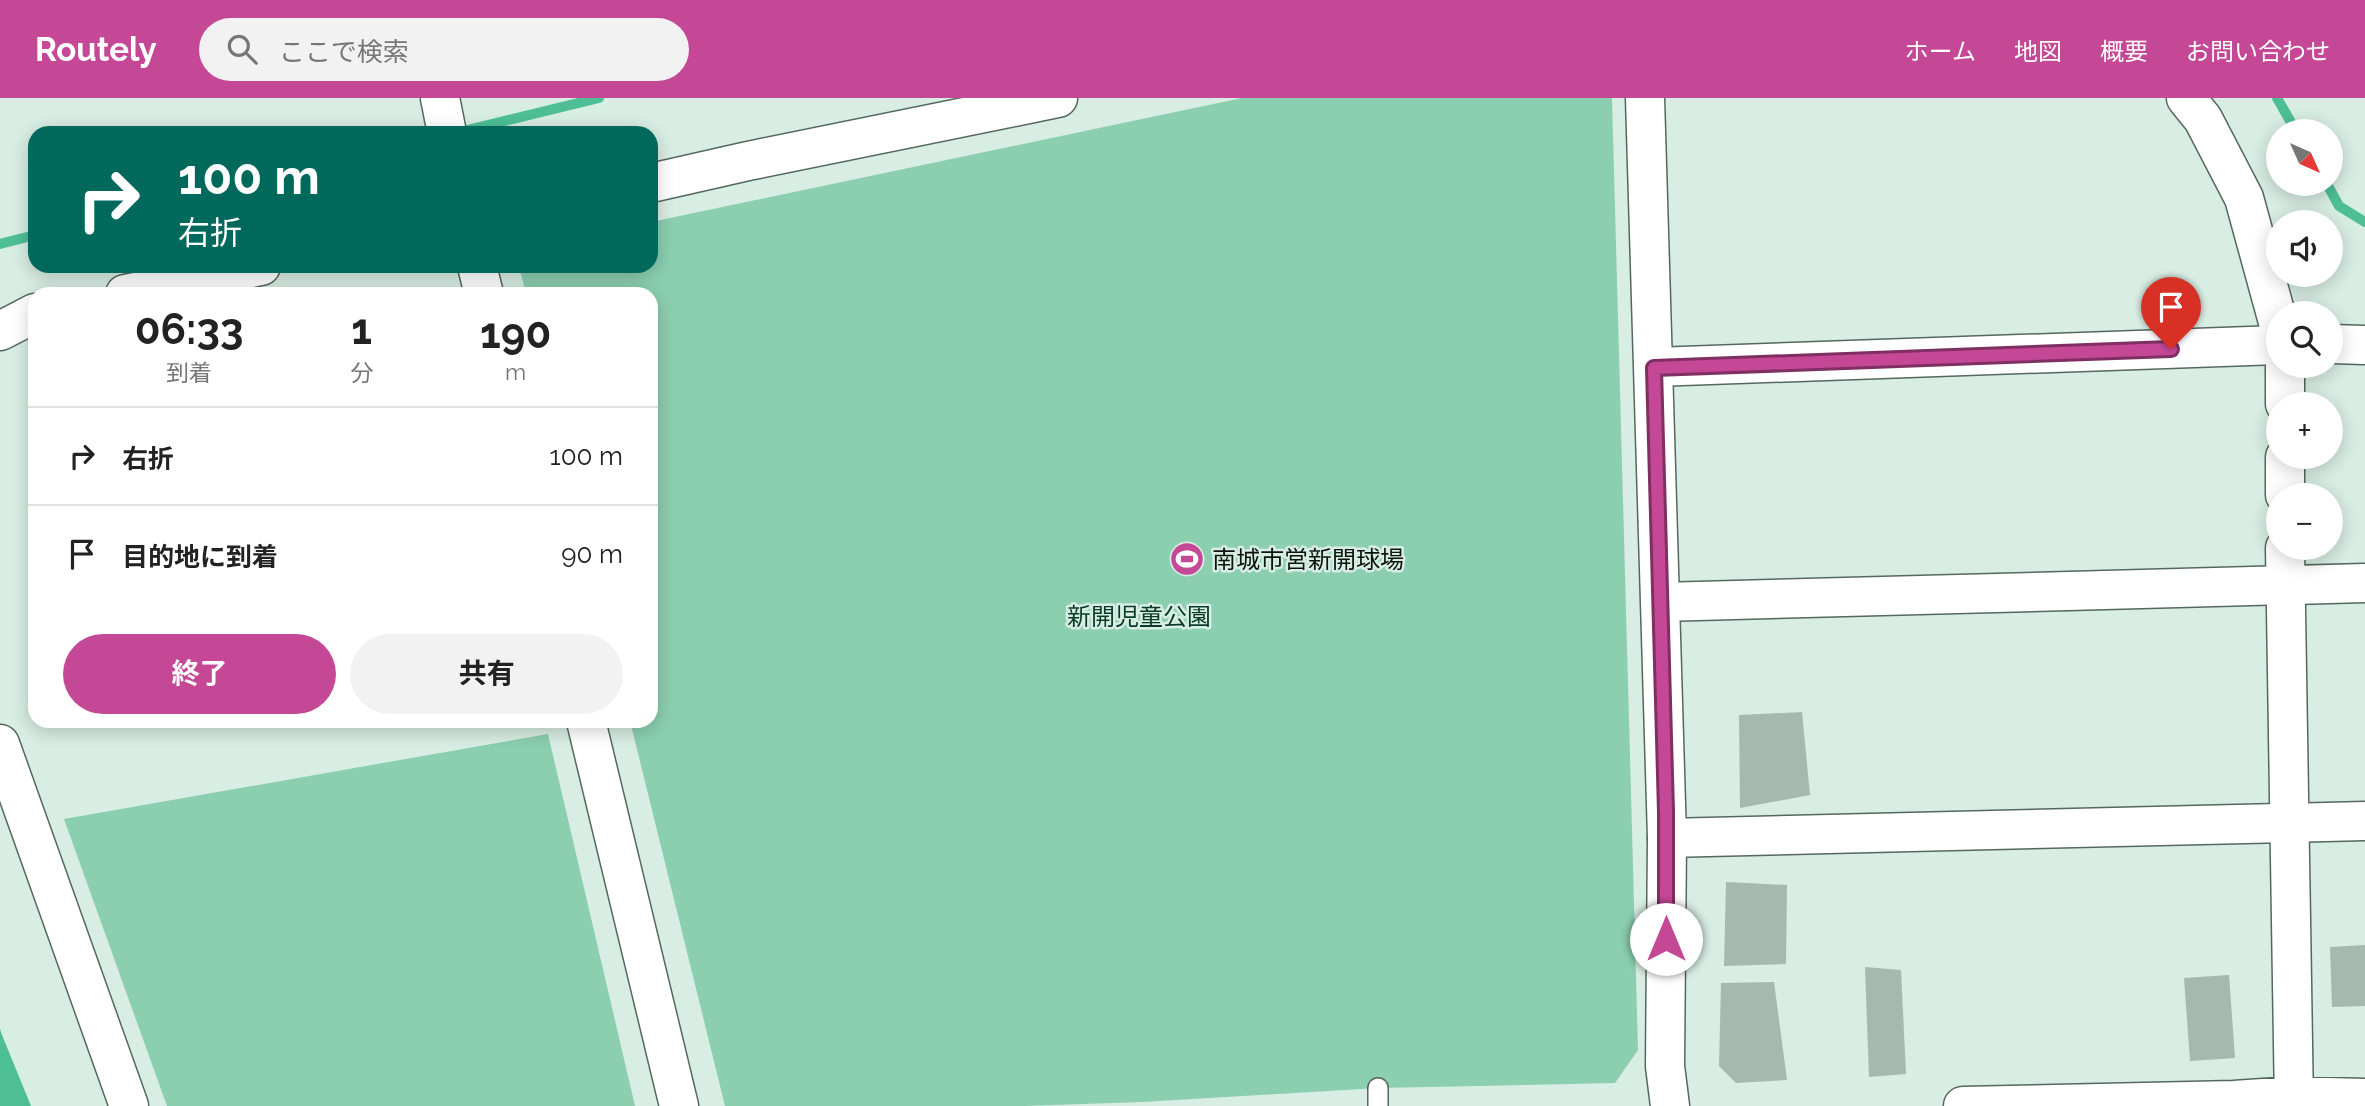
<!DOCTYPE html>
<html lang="ja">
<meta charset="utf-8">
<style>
body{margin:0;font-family:Raleway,"Noto Sans JP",sans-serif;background:#f2f2f2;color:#222;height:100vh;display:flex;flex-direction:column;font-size:26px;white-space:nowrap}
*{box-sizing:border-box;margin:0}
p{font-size:23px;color:#767676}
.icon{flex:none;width:38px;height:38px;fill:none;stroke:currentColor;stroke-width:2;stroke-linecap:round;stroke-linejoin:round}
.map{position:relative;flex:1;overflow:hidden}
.details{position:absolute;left:28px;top:189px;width:630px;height:441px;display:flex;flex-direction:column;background:#fff;border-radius:21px;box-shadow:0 4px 18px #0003}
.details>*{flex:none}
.hud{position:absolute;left:28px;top:28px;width:630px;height:147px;border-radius:21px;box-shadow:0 4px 18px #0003;background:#00695c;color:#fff;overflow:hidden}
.needle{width:46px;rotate:135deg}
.fabs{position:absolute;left:2266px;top:21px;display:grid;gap:14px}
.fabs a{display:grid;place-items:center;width:77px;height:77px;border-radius:50%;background:#fff;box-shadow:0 4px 18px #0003;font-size:35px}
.pin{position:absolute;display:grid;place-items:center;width:60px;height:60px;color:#fff;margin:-72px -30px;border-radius:50% 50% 50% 0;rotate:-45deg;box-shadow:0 0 7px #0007}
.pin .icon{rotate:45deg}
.me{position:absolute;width:77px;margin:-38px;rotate:0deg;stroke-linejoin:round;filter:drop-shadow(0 0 5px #0008)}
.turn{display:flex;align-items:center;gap:24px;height:147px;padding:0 35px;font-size:32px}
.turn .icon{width:91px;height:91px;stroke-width:2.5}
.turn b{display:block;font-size:49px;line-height:60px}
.eta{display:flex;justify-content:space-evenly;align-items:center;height:119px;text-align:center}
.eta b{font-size:42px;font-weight:700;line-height:49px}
.button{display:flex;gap:14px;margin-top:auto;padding:14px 35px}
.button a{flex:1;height:80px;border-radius:42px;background:#c54897;color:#fff;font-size:28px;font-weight:700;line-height:80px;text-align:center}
.button a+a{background:#f2f2f2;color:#222}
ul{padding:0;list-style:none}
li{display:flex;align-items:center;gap:21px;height:98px;padding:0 35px;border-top:2px solid #e0e0e0}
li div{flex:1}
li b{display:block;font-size:26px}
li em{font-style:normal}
header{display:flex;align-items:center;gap:42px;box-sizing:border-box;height:98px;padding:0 35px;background:#c54897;color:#fff}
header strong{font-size:33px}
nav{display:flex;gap:38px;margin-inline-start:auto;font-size:24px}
.search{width:490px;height:63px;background:#f2f2f2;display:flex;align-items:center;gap:18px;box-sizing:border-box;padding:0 24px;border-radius:38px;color:#767676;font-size:26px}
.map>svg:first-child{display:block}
.green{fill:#8bceb0}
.water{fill:#4ebf94}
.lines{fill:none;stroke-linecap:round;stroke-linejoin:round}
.stream{stroke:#4ebf94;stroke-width:10}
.building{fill:#a4b9af}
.service-casing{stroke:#55685f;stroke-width:22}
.minor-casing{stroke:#55685f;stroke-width:41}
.tertiary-casing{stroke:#55685f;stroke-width:41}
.service{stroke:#fff;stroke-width:19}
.minor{stroke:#fff;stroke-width:38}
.tertiary{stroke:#fff;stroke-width:38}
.route-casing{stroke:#802f62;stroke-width:18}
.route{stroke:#c54897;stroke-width:12}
.labels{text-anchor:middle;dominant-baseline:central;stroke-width:5;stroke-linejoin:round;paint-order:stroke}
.poi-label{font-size:24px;fill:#0c1310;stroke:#d8ede3;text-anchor:start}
.park-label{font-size:24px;fill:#083a29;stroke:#d8ede3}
</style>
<header>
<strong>Routely</strong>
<div class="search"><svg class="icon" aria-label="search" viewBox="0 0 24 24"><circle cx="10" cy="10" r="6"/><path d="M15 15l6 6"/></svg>ここで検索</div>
<nav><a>ホーム</a><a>地図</a><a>概要</a><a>お問い合わせ</a></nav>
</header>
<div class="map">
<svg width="2365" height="1008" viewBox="0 0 2365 1008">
<rect width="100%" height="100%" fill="#d8ede3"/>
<!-- green -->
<path class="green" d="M1242,0H1612L1638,952L1615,985L1378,990L1142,1004L1024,1008H725L630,623H651V196H526L519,168H651V124Z
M548,636L635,1008H167L64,721Z"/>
<!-- water -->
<path class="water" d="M0,931L2,937L31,1008H0Z"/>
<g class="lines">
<!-- stream -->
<path class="stream" d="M2277,0L2296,33
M455,35L599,0
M2327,86L2339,108L2365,124
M0,146L35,137"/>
</g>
<!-- building -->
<path class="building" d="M1802,614L1810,697L1740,710L1739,617Z
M1726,784L1787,787L1786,866L1724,868Z
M2365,847V908L2332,909L2330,849Z
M1865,869L1901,872L1906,976L1869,979Z
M2229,877L2235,960L2190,963L2184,880Z
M1774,884L1787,982L1736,985L1719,968L1721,885Z"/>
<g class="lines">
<!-- service casing -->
<g class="service-casing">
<path id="service" d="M1378,990V1008"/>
</g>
<!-- minor casing -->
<g class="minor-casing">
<path id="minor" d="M2331,246L2365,247
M1654,269L2278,247
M1661,504L2365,485
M1667,740L2365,723"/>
</g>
<!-- tertiary casing -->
<g class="tertiary-casing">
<path id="tertiary" d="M440,0L447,35
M1645,0L1667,740L1665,968L1670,1008
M2186,0L2203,21L2244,100L2278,224
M651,85L748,63L1058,0
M477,168L484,196
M125,196L261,168
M0,233L35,215
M2285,268V306
M2285,359V397
M2285,450L2294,1008
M586,623L679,1008
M0,646L129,1008
M1963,1008L2234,1002L2293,998L2365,1000"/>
</g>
<!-- service -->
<use href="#service" class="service"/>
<!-- minor -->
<use href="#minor" class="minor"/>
<!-- tertiary -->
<use href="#tertiary" class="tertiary"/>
</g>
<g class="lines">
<!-- route casing -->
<g class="route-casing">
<path id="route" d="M1666,841V714L1654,270L2171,251"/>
</g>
<!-- route -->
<use href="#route" class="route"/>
</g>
<!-- icons -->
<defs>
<g id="stadium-disc" transform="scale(1.75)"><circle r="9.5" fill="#c54897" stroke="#d8ede3"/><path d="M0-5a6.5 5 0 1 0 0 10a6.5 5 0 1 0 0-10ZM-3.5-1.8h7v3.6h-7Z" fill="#fff"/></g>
</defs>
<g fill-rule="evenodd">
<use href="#stadium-disc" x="1187" y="461"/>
</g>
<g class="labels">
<!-- poi labels -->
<g class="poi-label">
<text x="1212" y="461">南城市営新開球場</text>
</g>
<!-- park labels -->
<g class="park-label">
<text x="1139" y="518">新開児童公園</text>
</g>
</g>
</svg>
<div class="fabs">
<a><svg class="needle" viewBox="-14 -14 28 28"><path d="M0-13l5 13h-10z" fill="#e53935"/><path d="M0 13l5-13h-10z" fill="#767676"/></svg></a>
<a><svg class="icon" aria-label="sound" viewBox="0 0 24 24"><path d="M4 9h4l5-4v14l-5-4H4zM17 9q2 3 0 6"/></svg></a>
<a><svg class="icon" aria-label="search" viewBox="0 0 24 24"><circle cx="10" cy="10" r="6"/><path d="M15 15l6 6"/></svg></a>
<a>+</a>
<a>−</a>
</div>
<div class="pin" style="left:2171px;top:251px;background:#d93025"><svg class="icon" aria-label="arrive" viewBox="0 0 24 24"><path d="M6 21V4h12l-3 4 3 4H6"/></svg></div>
<svg class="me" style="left:1666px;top:841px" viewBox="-20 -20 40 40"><circle r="19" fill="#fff"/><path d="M0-13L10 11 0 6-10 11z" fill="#c54897"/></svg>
<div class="hud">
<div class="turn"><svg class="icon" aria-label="right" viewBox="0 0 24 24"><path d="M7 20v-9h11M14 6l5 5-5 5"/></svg><div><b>100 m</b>右折</div></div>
</div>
<section class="details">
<div class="eta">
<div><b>06:33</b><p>到着</p></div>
<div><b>1</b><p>分</p></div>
<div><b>190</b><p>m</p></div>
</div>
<ul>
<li><svg class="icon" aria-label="right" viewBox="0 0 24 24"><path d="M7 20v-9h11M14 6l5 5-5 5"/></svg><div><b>右折</b></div><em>100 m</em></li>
<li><svg class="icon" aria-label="arrive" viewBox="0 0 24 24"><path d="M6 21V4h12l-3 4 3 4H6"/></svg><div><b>目的地に到着</b></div><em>90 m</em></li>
</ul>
<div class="button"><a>終了</a><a>共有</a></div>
</section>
</div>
